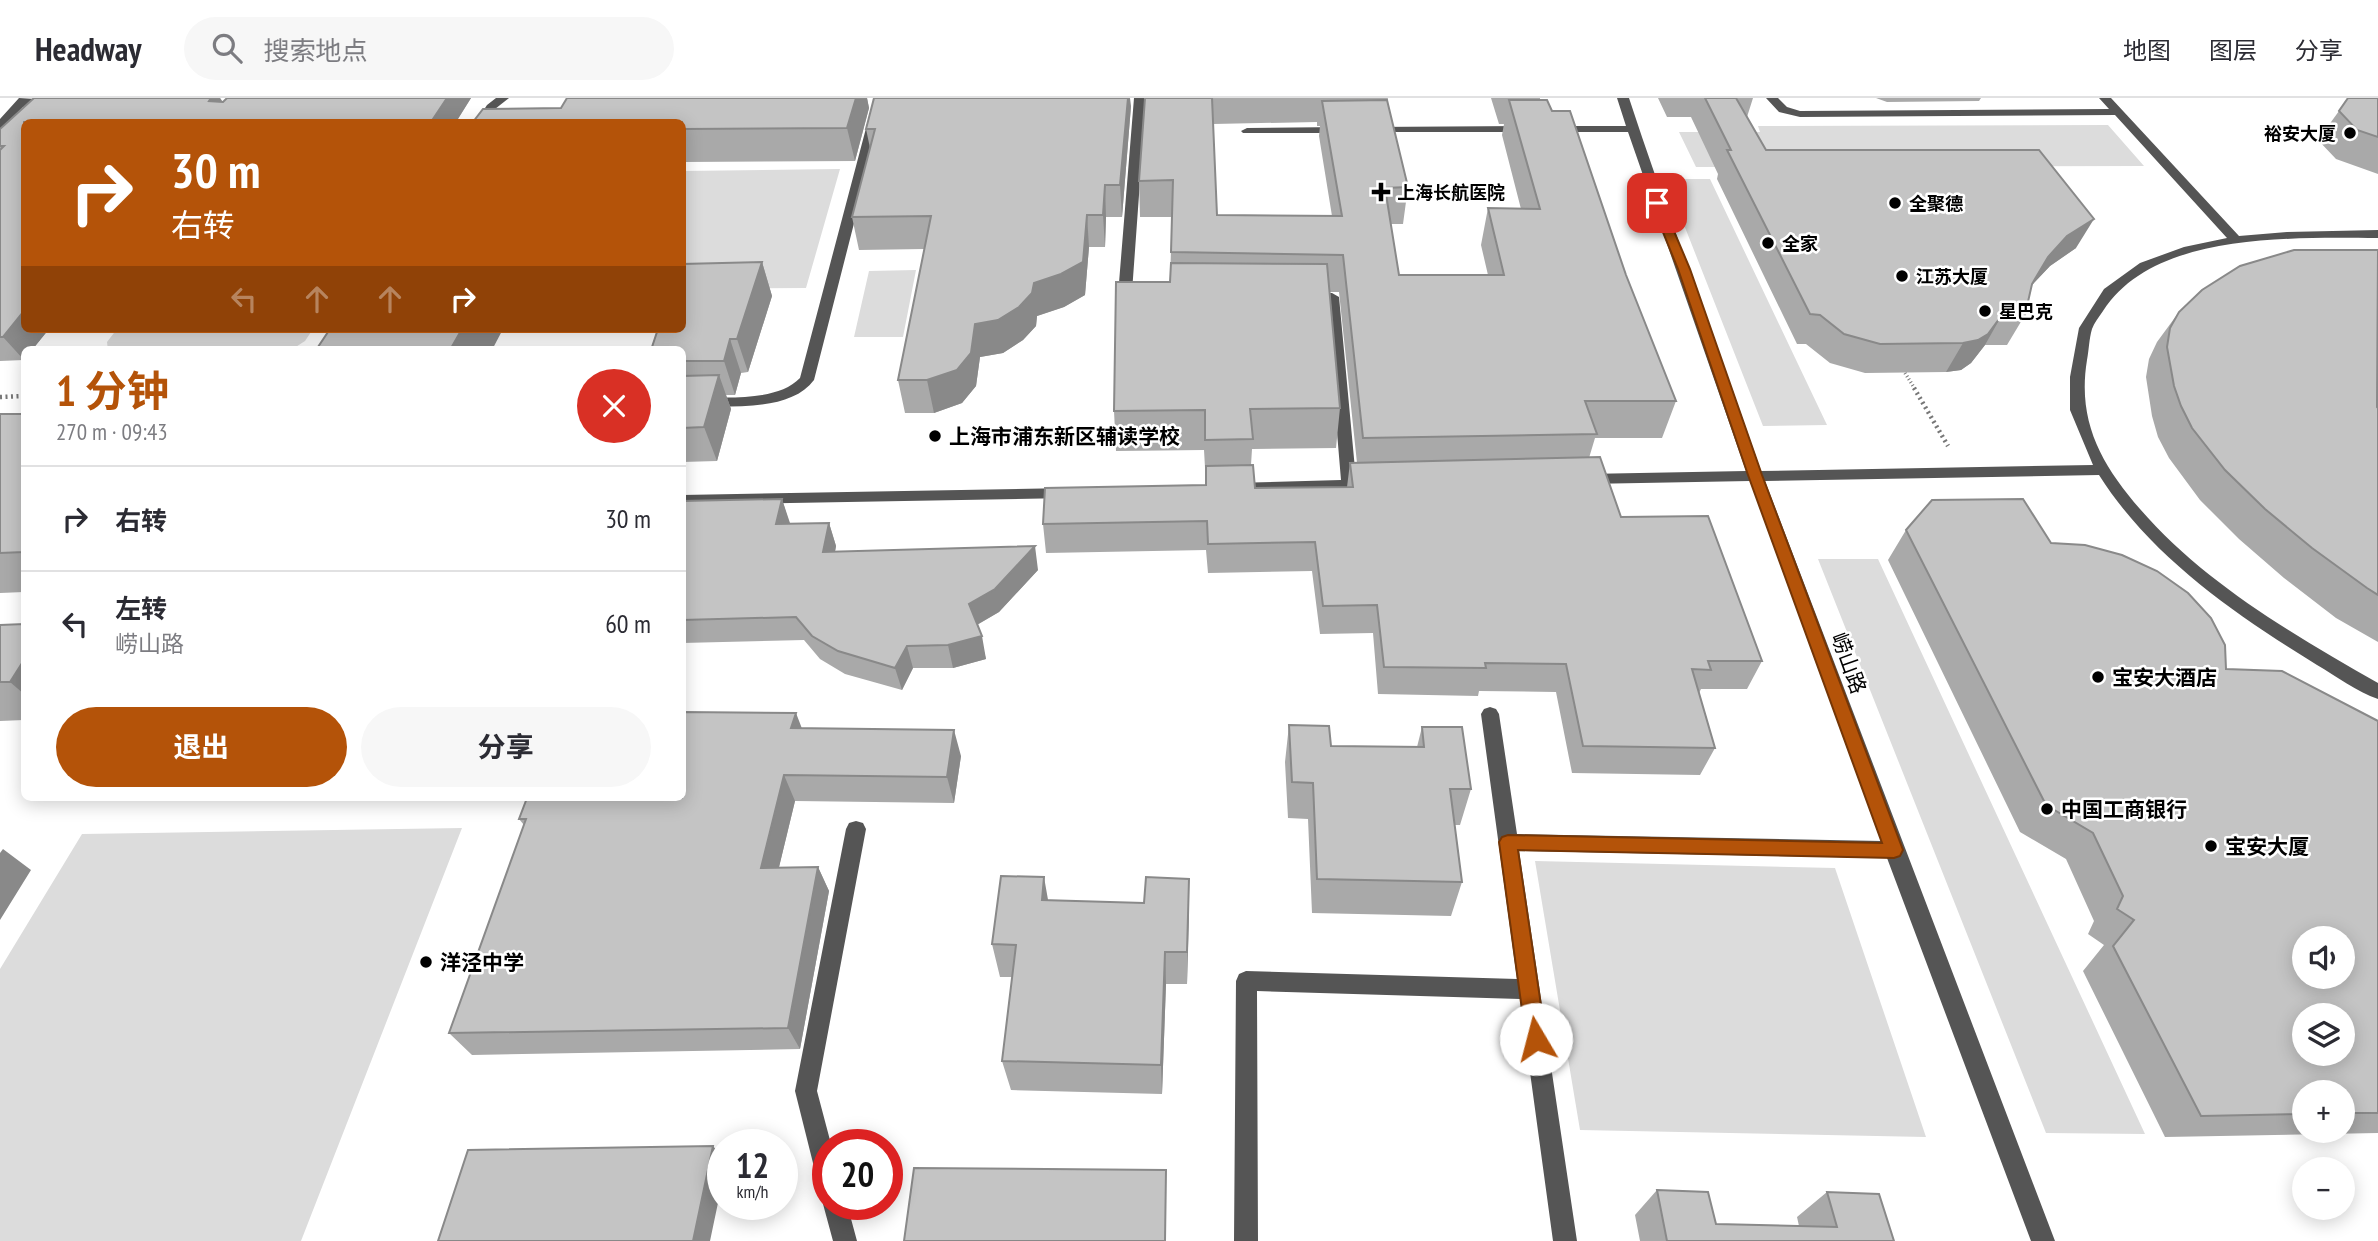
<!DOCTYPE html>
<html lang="zh">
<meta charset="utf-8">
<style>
body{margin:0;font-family:"PT Sans Narrow","Noto Sans SC",sans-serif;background:#f7f7f7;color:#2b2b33;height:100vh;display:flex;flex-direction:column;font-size:26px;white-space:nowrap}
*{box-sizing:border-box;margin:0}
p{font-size:23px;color:#7c7c81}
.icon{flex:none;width:38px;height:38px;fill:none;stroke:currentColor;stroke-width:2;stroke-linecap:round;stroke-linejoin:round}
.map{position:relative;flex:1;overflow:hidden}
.details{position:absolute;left:21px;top:248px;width:665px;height:455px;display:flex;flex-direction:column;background:#fff;border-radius:10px;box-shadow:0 4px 18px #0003}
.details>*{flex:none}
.hud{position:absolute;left:21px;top:21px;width:665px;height:214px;border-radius:10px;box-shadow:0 4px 18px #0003;background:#b45309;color:#fff;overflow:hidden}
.controls{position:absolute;left:2292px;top:828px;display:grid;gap:14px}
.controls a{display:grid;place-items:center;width:63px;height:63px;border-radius:50%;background:#fff;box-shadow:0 4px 18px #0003;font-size:35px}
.speed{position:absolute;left:707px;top:1031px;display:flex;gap:14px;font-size:35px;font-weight:700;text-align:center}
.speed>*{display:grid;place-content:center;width:91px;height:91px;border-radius:50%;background:#fff;box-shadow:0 4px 18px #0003;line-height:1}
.speed small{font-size:18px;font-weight:400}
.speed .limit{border:10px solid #d22;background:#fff;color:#111}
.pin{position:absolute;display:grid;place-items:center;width:60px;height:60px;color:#fff;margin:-30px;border-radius:14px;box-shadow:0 4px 10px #0006}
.me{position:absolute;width:77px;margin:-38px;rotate:352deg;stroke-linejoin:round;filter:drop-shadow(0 0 5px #0008)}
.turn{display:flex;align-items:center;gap:24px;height:147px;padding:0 35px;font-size:32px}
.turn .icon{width:91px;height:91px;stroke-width:2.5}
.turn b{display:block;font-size:49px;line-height:60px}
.lanes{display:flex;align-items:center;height:66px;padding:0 35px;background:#0003;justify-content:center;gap:35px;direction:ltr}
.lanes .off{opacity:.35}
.round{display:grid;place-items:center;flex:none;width:74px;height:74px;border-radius:37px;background:#f7f7f7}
.headline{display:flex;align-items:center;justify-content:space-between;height:119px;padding:0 35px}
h1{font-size:42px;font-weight:700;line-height:52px;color:#b45309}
.primary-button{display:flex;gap:14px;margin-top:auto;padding:14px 35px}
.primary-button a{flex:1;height:80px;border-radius:42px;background:#b45309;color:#fff;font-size:28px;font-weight:700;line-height:80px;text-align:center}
.primary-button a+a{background:#f7f7f7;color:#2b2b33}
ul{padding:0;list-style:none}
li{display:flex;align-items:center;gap:21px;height:105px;padding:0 35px;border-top:2px solid #e1e1e2}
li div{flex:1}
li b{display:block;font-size:26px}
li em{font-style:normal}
header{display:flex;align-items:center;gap:42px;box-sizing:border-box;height:98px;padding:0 35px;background:#fff;border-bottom:2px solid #e1e1e2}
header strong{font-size:33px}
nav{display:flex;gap:38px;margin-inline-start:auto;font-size:24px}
.search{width:490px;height:63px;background:#f7f7f7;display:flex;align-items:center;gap:18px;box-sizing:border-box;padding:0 24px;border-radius:38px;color:#7c7c81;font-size:26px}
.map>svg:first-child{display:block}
.green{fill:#dcdcdc}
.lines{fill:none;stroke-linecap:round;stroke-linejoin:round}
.path-far1{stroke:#777;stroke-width:3.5;stroke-dasharray:1 2.5;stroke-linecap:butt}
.path{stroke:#777;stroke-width:4.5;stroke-dasharray:2 3.5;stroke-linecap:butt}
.minor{fill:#555;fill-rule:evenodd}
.wall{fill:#a9a9a9;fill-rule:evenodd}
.shaded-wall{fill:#898989}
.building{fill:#c4c4c4;stroke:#898989;stroke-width:2;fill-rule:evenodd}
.route{fill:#b45309;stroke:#753606;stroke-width:2}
.poi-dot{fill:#000;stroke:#fff;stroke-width:2.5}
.labels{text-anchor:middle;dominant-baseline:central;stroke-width:5;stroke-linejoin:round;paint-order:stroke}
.far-poi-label{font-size:18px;font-weight:bold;fill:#000;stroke:#fff;text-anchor:start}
.poi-label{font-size:21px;font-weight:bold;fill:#000;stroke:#fff;text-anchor:start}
.street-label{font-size:21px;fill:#000;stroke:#fff}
</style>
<header>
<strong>Headway</strong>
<div class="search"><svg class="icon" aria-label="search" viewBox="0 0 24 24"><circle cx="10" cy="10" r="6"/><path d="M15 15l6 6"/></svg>搜索地点</div>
<nav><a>地图</a><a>图层</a><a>分享</a></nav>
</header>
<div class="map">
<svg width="2378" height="1143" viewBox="0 0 2378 1143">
<rect width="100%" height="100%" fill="#fff"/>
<!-- green -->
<path class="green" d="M2108,27L2144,68L1696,69L1679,34H1760L1758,28Z
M840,71L806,190L683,191L682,73Z
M1666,81H1710L1827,327L1763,328Z
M916,172L903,239H854L869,173Z
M117,231H313L305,243L291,252H108L107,244Z
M1818,461H1878L2145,1036L2046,1035Z
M462,730L301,1143H0V871L82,736Z
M1535,763L1835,770L1926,1039L1580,1032Z"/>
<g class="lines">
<!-- path-far1 -->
<path class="path-far1" d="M1905,275L1915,291"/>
<!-- path -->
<path class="path" d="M1914,290L1948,348
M0,299L24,298"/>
<!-- minor -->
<path class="minor" d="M19,0L52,2L58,5L52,8L23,9L4,30L0,31V21Z
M496,0H509L495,11L486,24H476L487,7Z
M874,0H886L814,282C789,316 722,307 682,309V299C717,298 775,306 800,280Z
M1134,0H1146L1132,194L1143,198L1136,202L1120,200L1118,197Z
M1617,0H1629C1670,125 1718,248 1761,373L2093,367L2070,312V279L2079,230L2104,191L2140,165L2184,149L2227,140L2115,17L1800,19L1779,14L1766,0H1778L1787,9L1800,13L2109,11L2099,0H2111L2239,138L2287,134L2378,132V140C2294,140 2154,133 2103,213C2099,219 2094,225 2092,231C2089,241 2089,252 2087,262C2077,323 2101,366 2140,411C2204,485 2294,537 2378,585V601C2357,594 2336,578 2317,567C2236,517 2151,459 2099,377L1765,383L2055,1143H2031L1887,760L1519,753L1577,1143H1553L1520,901L1257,893L1258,1143H1234L1236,883L1239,876L1246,873L1517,881L1481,616L1484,611L1490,609L1496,611L1499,616L1517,736L1881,743L1750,383L1586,386L1578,381L1586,376L1746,373L1628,34H1553L1547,31L1553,28H1626Z
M1371,29L1525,28L1531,31L1525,34H1367L1365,32Z
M1247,30L1343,29L1349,32L1343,35H1243L1241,33Z
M1307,195H1332L1339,199L1356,382H1369L1377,387L1369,392L1227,394L1224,390L1227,386L1232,385L1341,382L1326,203L1302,202L1300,199Z
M1068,390L1076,395L1068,400L682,407V397Z
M856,723L863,725L866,731L817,993L831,1046H828V1088L820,1085L816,1077L795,993L846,731L849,725Z
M828,1097V1106H847L857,1143H833L823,1106Z"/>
</g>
<!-- wall -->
<path class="wall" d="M34,0H220L223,4L227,0H471L456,24H24L49,231L32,252H24V262L0,263V31Z
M567,0H867L869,10L855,63L682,64V24L561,10Z
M1145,0H1388L1387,4L1408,89L1403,126H1391L1399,177H1488L1481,147L1488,110L1521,111L1502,37L1504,26H1499L1491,0H1540V2L1626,177L1676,303L1662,340H1595L1589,360L1621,419L1762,563L1747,591H1701L1699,595L1715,650L1700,677L1572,675L1556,594L1479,593L1478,598L1378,596L1373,535L1320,536L1312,473L1208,475L1206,452L1046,455L1043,426L1206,387L1204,352L1116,353L1114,313L1170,184L1172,119H1140L1139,83ZM1317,24V28H1320L1319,38L1332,118L1217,117L1213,26ZM1330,194H1339L1357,365H1350L1347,389L1255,390L1251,367L1252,351L1336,350L1340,310Z
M1658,0H1753L1747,19L1766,52L2076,150L2050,168L2032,187L2025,217L2007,247H1985L1971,265L1961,272L1946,274L1865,275L1830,265L1806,246H1797L1717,81L1718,76L1691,19H1667Z
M1876,0H1981L1979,3L1887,4Z
M2378,0V76L2336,61L2318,42L2339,13Z
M1131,8L1122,119H1106L1105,149H1089L1085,197L1064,209L1037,218L1036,228L1023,242L1003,255L980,259L976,288L962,305L934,315H905L898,282L924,151L859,152L852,119L870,50L866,31Z
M2378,152V288L2377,309L2378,310V544L2336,520L2284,480L2239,441L2200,402L2169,360L2158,339L2152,318L2146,279L2149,261L2157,244L2179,214Z
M762,164L772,198L748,274L741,275L735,297H726L731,311L717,363L682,364V252Z
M0,316H24V494L0,495Z
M782,401L789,425H829L836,448L835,453L1038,472L999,514L977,527L986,561L953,570H913L902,592L845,576L820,561L804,542L682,545V403Z
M1906,432L2051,445L2226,571L2378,623V1035L2165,1039L2083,873L2104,847L2088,836L2094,823L2066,761L2020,734L1888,462ZM2305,994H2343V1032H2305Z
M24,526V622L0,623V527Z
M1289,627L1331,648L1417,649L1422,629L1471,691L1460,727H1455L1462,784L1451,818L1312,815L1308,721L1288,720L1285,664Z
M802,630L961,658L954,705L795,703L779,769H818L829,793L800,951L472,957L449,935L524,727L519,721Z
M1189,781L1187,886H1166L1162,996L1011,992L1002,963L1012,879H1000L992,846L1048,802L1144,805Z
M1657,1092L1716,1126L1799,1128L1797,1119L1827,1094L1894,1143H1640L1635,1117Z"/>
<!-- shaded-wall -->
<path class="shaded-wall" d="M207,0H220L229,15L224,24Z
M447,0H471L456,24H431Z
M856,0H867L869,10L855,63L847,30Z
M1128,0H1130L1131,8L1122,119L1120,87Z
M1105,87L1106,119L1105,149L1103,117Z
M1087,117L1089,149L1085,197L1064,209L1037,218L1036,228L1023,242L1003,255L980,259L976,288L962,305L934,315L927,282L975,226L1034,185Z
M2094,121L2076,150L2050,168L2031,188L2048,159L2067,138Z
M762,164L772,198L748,274L737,241Z
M24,213V231H49L32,252H24V262L3,239Z
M2002,217L1985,247L1971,265L1961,272L1946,274L1963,245Z
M462,231H503L492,252H450Z
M730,241L741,275L735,297L724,263Z
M719,277L731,311L717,363L704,329Z
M782,401L790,425L784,449L776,426Z
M829,425L836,448L831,477L823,454Z
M1035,448L1038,472L999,514L973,529L969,506Z
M982,538L986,561L953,570L948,547Z
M907,548L913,570L902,592L895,570Z
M24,562V596L10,584Z
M796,615L806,641L791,630Z
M954,632L961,658L954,705L947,679Z
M784,677L795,703L773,794L761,770Z
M3,751L31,772L0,822V755Z
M818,769L829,793L800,951L788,930Z
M1044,779L1050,813L1042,802Z
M1189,781V814L1187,886V854Z
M1165,854L1166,886L1162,996L1161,967Z
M713,1048L723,1060V1081L710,1143H693Z"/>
<!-- building -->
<path class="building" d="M34,0H211L209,3L223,4L227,0H447L431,24H24V213L3,239H0V52L4,48H0V31Z
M567,0H856L847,30L682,31V24H473L483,11L561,10Z
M874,0H1128L1120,87H1105L1103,117H1087L1083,164L1061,176L1034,185L1032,195L1019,209L998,222L975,226L971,255L957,272L927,282H898L931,118L852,119L875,31H866Z
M1145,0H1212L1217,117L1342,118L1322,3L1387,2L1408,89L1385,90L1399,177H1504L1488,110L1540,111L1509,2H1547L1552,13H1570L1626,177L1676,303H1585L1597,336L1363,340L1343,157L1171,154L1173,82L1139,83Z
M1705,0H1736L1766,52H2039L2094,121L2067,138L2048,159L2032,186L2025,217H2002L1988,236L1978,242L1963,245L1880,246L1844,236L1820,217L1810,216L1727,52H1731Z
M2348,0H2378V39L2357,32L2339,13Z
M2294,152H2378L2377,309L2378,310V497L2367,490L2312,450L2265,411L2225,372L2192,330L2181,308L2174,288L2167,249L2170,230L2179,214L2202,192L2240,168Z
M762,164L737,241H730L724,263H682V252H651L658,231H682V166Z
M1171,165L1327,166L1340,310L1250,311L1253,341L1205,342V312L1114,313L1116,184H1170Z
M330,231H462L450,252H316Z
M719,277L704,329L682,330V278Z
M0,316H24V454L0,455Z
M1600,359L1621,419L1708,418L1762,563H1708L1711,572L1692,571L1715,650L1583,648L1566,566L1485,565L1486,570L1384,569L1377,507L1323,508L1315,444L1208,446L1207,423L1043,426L1045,390L1206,387V368L1253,367L1255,390L1353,389L1350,365Z
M782,401L776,426L829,425L823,454L1035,448L995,491L969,506L982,538L948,547L907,548L895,570L838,553L812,538L796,519L682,522V403Z
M2023,401L2051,445L2085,447L2122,457L2157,473L2188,495L2211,520L2225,547L2226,571L2282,573L2378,623V1015H2343V994H2305V1016L2201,1018L2113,848L2134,822L2117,811L2123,798L2093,735L2046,707L1906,432L1932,402ZM2305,840H2343V878H2305ZM2305,917H2343V956H2305Z
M24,526V562L10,584H0V527Z
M682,614L796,615L791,630L954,632L947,679L784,677L761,770L818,769L788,930L449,935L526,721H519L527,700H682Z
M1289,627L1329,628L1331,648L1424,649L1422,629H1462L1471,691H1450L1462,784L1317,781L1313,685L1292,684Z
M1001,778L1044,779L1042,802L1144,805L1146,779L1189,781L1187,854H1165L1161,967L1002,963L1016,847L992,846Z
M713,1048L693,1143H438L468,1052Z
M914,1070L1166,1072L1165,1143H904Z
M1657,1092L1708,1094L1716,1126L1837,1129L1827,1094L1879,1096L1894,1143H1667Z"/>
<!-- route -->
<path class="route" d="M1657,101L1662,105L1690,171L1762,377L1903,752L1900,758L1894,760L1518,752L1546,941L1543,948L1536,951L1529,948L1526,941L1499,744L1502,739L1508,737L1882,745L1748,377L1678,171L1651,105Z"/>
<!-- markers -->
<g class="poi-dot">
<circle cx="2350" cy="35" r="7"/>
<path d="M1377.5 83.5h7v7h7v7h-7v7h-7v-7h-7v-7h7z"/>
<circle cx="1895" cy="105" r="7"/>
<circle cx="1768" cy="145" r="7"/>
<circle cx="1902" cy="178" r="7"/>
<circle cx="1985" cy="213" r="7"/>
<circle cx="935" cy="338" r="7"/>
<circle cx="2098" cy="579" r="7"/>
<circle cx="2047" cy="711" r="7"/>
<circle cx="2211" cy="748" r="7"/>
<circle cx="426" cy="864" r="7"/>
</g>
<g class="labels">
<!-- far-poi labels -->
<g class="far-poi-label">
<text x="2336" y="35" text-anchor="end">裕安大厦</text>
<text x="1397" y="94">上海长航医院</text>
<text x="1909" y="105">全聚德</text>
<text x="1782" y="145">全家</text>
<text x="1916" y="178">江苏大厦</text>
<text x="1999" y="213">星巴克</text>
</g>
<!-- poi labels -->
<g class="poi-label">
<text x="949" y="338">上海市浦东新区辅读学校</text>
<text x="2112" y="579">宝安大酒店</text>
<text x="2061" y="711">中国工商银行</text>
<text x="2225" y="748">宝安大厦</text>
<text x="440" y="864">洋泾中学</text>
</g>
<!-- street labels -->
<g class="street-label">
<text transform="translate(1849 565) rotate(70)">崂山路</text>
</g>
</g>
</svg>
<div class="controls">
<a><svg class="icon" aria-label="sound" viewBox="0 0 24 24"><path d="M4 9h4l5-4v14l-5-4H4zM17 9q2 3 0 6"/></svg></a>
<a><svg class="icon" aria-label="layers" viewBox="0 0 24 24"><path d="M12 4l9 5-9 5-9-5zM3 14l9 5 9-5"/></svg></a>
<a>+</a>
<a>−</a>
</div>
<div class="speed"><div>12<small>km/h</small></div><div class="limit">20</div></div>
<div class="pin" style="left:1657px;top:105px;background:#d93025"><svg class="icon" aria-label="arrive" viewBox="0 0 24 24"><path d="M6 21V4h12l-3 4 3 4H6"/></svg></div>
<svg class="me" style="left:1536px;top:941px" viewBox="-20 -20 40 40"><circle r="19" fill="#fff"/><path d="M0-13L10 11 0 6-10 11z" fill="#b45309"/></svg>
<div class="hud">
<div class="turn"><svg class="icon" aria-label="right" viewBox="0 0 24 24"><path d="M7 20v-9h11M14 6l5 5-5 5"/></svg><div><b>30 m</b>右转</div></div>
<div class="lanes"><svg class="icon off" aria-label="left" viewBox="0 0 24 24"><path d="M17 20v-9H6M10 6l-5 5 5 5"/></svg><svg class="icon off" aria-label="ahead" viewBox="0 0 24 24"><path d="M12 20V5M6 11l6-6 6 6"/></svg><svg class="icon off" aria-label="ahead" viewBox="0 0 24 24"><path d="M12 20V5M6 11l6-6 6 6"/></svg><svg class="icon" aria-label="right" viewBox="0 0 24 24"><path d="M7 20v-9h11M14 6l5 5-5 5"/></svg></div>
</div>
<section class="details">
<div class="headline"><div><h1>1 分钟</h1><p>270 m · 09:43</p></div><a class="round" style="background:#d93025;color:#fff"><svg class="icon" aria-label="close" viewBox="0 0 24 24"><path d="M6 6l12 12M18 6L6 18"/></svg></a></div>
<ul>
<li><svg class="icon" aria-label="right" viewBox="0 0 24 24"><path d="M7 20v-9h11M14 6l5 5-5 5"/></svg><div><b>右转</b></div><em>30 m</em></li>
<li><svg class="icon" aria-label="left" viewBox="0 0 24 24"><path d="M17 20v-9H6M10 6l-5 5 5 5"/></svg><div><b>左转</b><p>崂山路</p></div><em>60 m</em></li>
</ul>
<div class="primary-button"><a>退出</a><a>分享</a></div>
</section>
</div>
